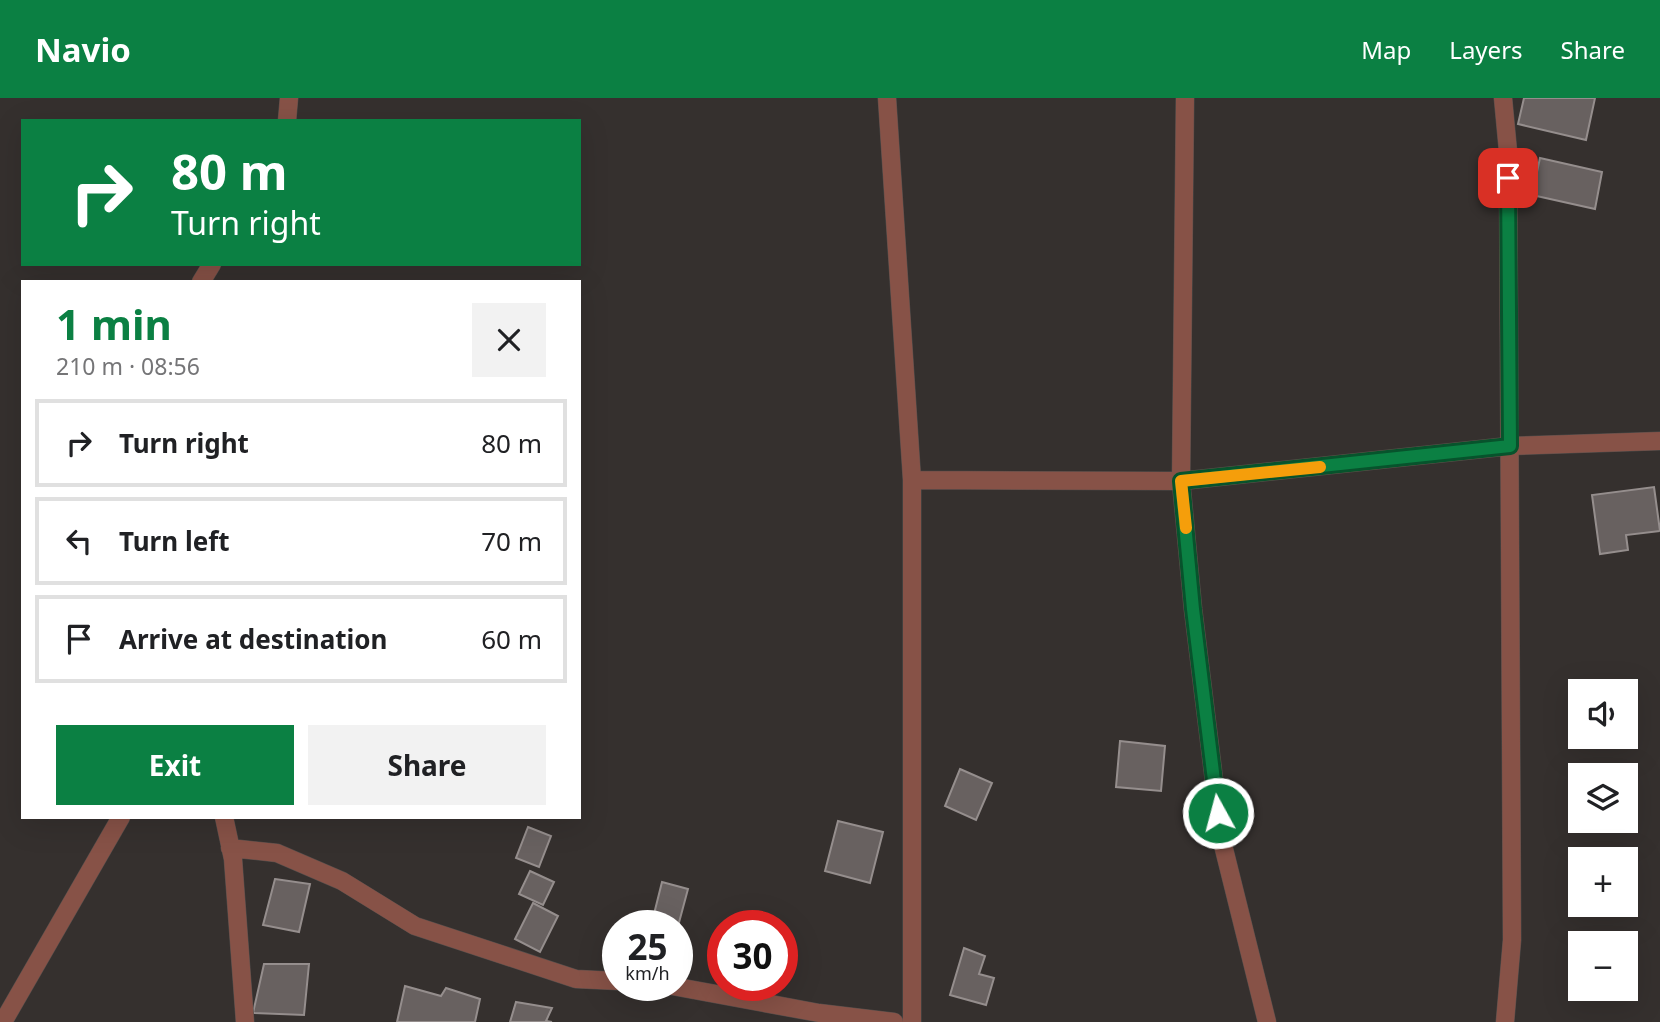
<!DOCTYPE html>
<meta charset="utf-8">
<style>
body{margin:0;font-family:"Noto Sans",sans-serif;background:#f2f2f2;color:#202124;height:100vh;display:flex;flex-direction:column;font-size:26px;white-space:nowrap}
*{box-sizing:border-box;margin:0}
p{font-size:23px;color:#757577}
.icon{flex:none;width:38px;height:38px;fill:none;stroke:currentColor;stroke-width:2;stroke-linecap:round;stroke-linejoin:round}
.map{position:relative;flex:1;overflow:hidden}
.details{position:absolute;left:21px;top:182px;width:560px;height:539px;display:flex;flex-direction:column;background:#fff;border-radius:0px;box-shadow:0 7px 28px #0002}
.details>*{flex:none}
.guide{position:absolute;left:21px;top:21px;width:560px;height:147px;border-radius:0px;box-shadow:0 7px 28px #0002;background:#0b8043;color:#fff;overflow:hidden}
.tools{position:absolute;left:1568px;top:581px;display:grid;gap:14px}
.tools a{display:grid;place-items:center;width:70px;height:70px;border-radius:0px;background:#fff;box-shadow:0 7px 28px #0002;font-size:35px}
.speed{position:absolute;left:602px;top:812px;display:flex;gap:14px;font-size:35px;font-weight:700;text-align:center}
.speed>*{display:grid;place-content:center;width:91px;height:91px;border-radius:50%;background:#fff;box-shadow:0 7px 28px #0002;line-height:1}
.speed small{font-size:18px;font-weight:400}
.speed .limit{border:10px solid #d22;background:#fff;color:#111}
.pin{position:absolute;display:grid;place-items:center;width:60px;height:60px;color:#fff;margin:-30px;border-radius:14px;box-shadow:0 4px 10px #0006}
.me{position:absolute;width:77px;margin:-38px;rotate:353deg;stroke-linejoin:round;filter:drop-shadow(0 0 5px #0008)}
.turn{display:flex;align-items:center;gap:24px;height:147px;padding:0 35px;font-size:32px}
.turn .icon{width:91px;height:91px;stroke-width:2.5}
.turn b{display:block;font-size:49px;line-height:60px}
.round{display:grid;place-items:center;flex:none;width:74px;height:74px;border-radius:0px;background:#f2f2f2}
.headline{display:flex;align-items:center;justify-content:space-between;height:119px;padding:0 35px}
h1{font-size:42px;font-weight:700;line-height:52px;color:#0b8043}
.action{display:flex;gap:14px;margin-top:auto;padding:14px 35px}
.action a{flex:1;height:80px;border-radius:0px;background:#0b8043;color:#fff;font-size:28px;font-weight:700;line-height:80px;text-align:center}
.action a+a{background:#f2f2f2;color:#202124}
ul{padding:0;list-style:none}
li{display:flex;align-items:center;gap:21px;height:88px;margin:0 14px 10px;padding:0 21px;border:4px solid #e0e0e0;border-radius:0px}
li div{flex:1}
li b{display:block;font-size:26px}
li em{font-style:normal}
header{display:flex;align-items:center;gap:42px;box-sizing:border-box;height:98px;padding:0 35px;background:#0b8043;color:#fff}
header strong{font-size:33px}
nav{display:flex;gap:38px;margin-inline-start:auto;font-size:24px}
.map>svg:first-child{display:block}
.building{fill:#686160;stroke:#958e8d;stroke-width:2}
.lines{fill:none;stroke-linecap:round;stroke-linejoin:round}
.minor-casing{stroke:#534e4c;stroke-width:19}
.minor{stroke:#875247;stroke-width:18}
.route-casing{stroke:#07532c;stroke-width:18}
.route{stroke:#0b8043;stroke-width:12}
.slow{stroke:#f59e0b;stroke-width:12}
</style>
<header>
<strong>Navio</strong>
<nav><a>Map</a><a>Layers</a><a>Share</a></nav>
</header>
<div class="map">
<svg width="1660" height="924" viewBox="0 0 1660 924">
<rect width="100%" height="100%" fill="#35302e"/>
<!-- building -->
<path class="building" d="M1524,0H1595L1586,42L1518,26Z
M1540,60L1602,74L1595,111L1532,97Z
M1654,389L1660,433L1626,437L1628,452L1600,456L1592,397Z
M1120,643L1165,648L1161,693L1116,689Z
M960,671L992,685L976,722L945,708Z
M838,723L883,734L870,785L825,773Z
M528,729L551,738L539,769L516,760Z
M530,773L554,784L543,807L519,796Z
M275,781L310,786L299,834L263,827Z
M662,784L688,791L677,832V828H651Z
M533,805L558,818L540,854L515,841Z
M964,850L985,858L979,876L994,880L986,907L950,897Z
M264,866H309L304,917L253,915Z
M405,888L441,898L446,890L480,901L475,924H397Z
M516,904L552,910L546,923L552,924H510Z"/>
<g class="lines">
<!-- minor casing -->
<g class="minor-casing">
<path id="minor" d="M887,0L912,382V924
M1185,0L1181,383L1193,511L1221,739L1267,924
M1503,0L1508,53L1512,842L1505,924
M287,23L289,0
M201,184L212,166
M912,382L1181,383L1510,348L1660,343
M224,719L233,761L245,924
M230,750L277,755L342,783L415,828L576,881L618,883
M667,887L819,915L894,924
M3,924L121,719"/>
</g>
<!-- minor -->
<use href="#minor" class="minor"/>
</g>
<g class="lines">
<!-- route casing -->
<g class="route-casing">
<path id="route" d="M1218,715L1193,511L1181,383L1510,348L1508,80"/>
</g>
<!-- route -->
<use href="#route" class="route"/>
<!-- slow -->
<path class="slow" d="M1186,430L1181,383L1320,369"/>
</g>
</svg>
<div class="tools">
<a><svg class="icon" aria-label="sound" viewBox="0 0 24 24"><path d="M4 9h4l5-4v14l-5-4H4zM17 9q2 3 0 6"/></svg></a>
<a><svg class="icon" aria-label="layers" viewBox="0 0 24 24"><path d="M12 4l9 5-9 5-9-5zM3 14l9 5 9-5"/></svg></a>
<a>+</a>
<a>−</a>
</div>
<div class="speed"><div>25<small>km/h</small></div><div class="limit">30</div></div>
<div class="pin" style="left:1508px;top:80px;background:#d93025"><svg class="icon" aria-label="arrive" viewBox="0 0 24 24"><path d="M6 21V4h12l-3 4 3 4H6"/></svg></div>
<svg class="me" style="left:1218px;top:715px" viewBox="-20 -20 40 40"><circle r="17" fill="#0b8043" stroke="#fff" stroke-width="3"/><path d="M0-11L8 9 0 5-8 9z" fill="#fff"/></svg>
<div class="guide">
<div class="turn"><svg class="icon" aria-label="right" viewBox="0 0 24 24"><path d="M7 20v-9h11M14 6l5 5-5 5"/></svg><div><b>80 m</b>Turn right</div></div>
</div>
<section class="details">
<div class="headline"><div><h1>1 min</h1><p>210 m · 08:56</p></div><a class="round"><svg class="icon" aria-label="close" viewBox="0 0 24 24"><path d="M6 6l12 12M18 6L6 18"/></svg></a></div>
<ul>
<li><svg class="icon" aria-label="right" viewBox="0 0 24 24"><path d="M7 20v-9h11M14 6l5 5-5 5"/></svg><div><b>Turn right</b></div><em>80 m</em></li>
<li><svg class="icon" aria-label="left" viewBox="0 0 24 24"><path d="M17 20v-9H6M10 6l-5 5 5 5"/></svg><div><b>Turn left</b></div><em>70 m</em></li>
<li><svg class="icon" aria-label="arrive" viewBox="0 0 24 24"><path d="M6 21V4h12l-3 4 3 4H6"/></svg><div><b>Arrive at destination</b></div><em>60 m</em></li>
</ul>
<div class="action"><a>Exit</a><a>Share</a></div>
</section>
</div>
